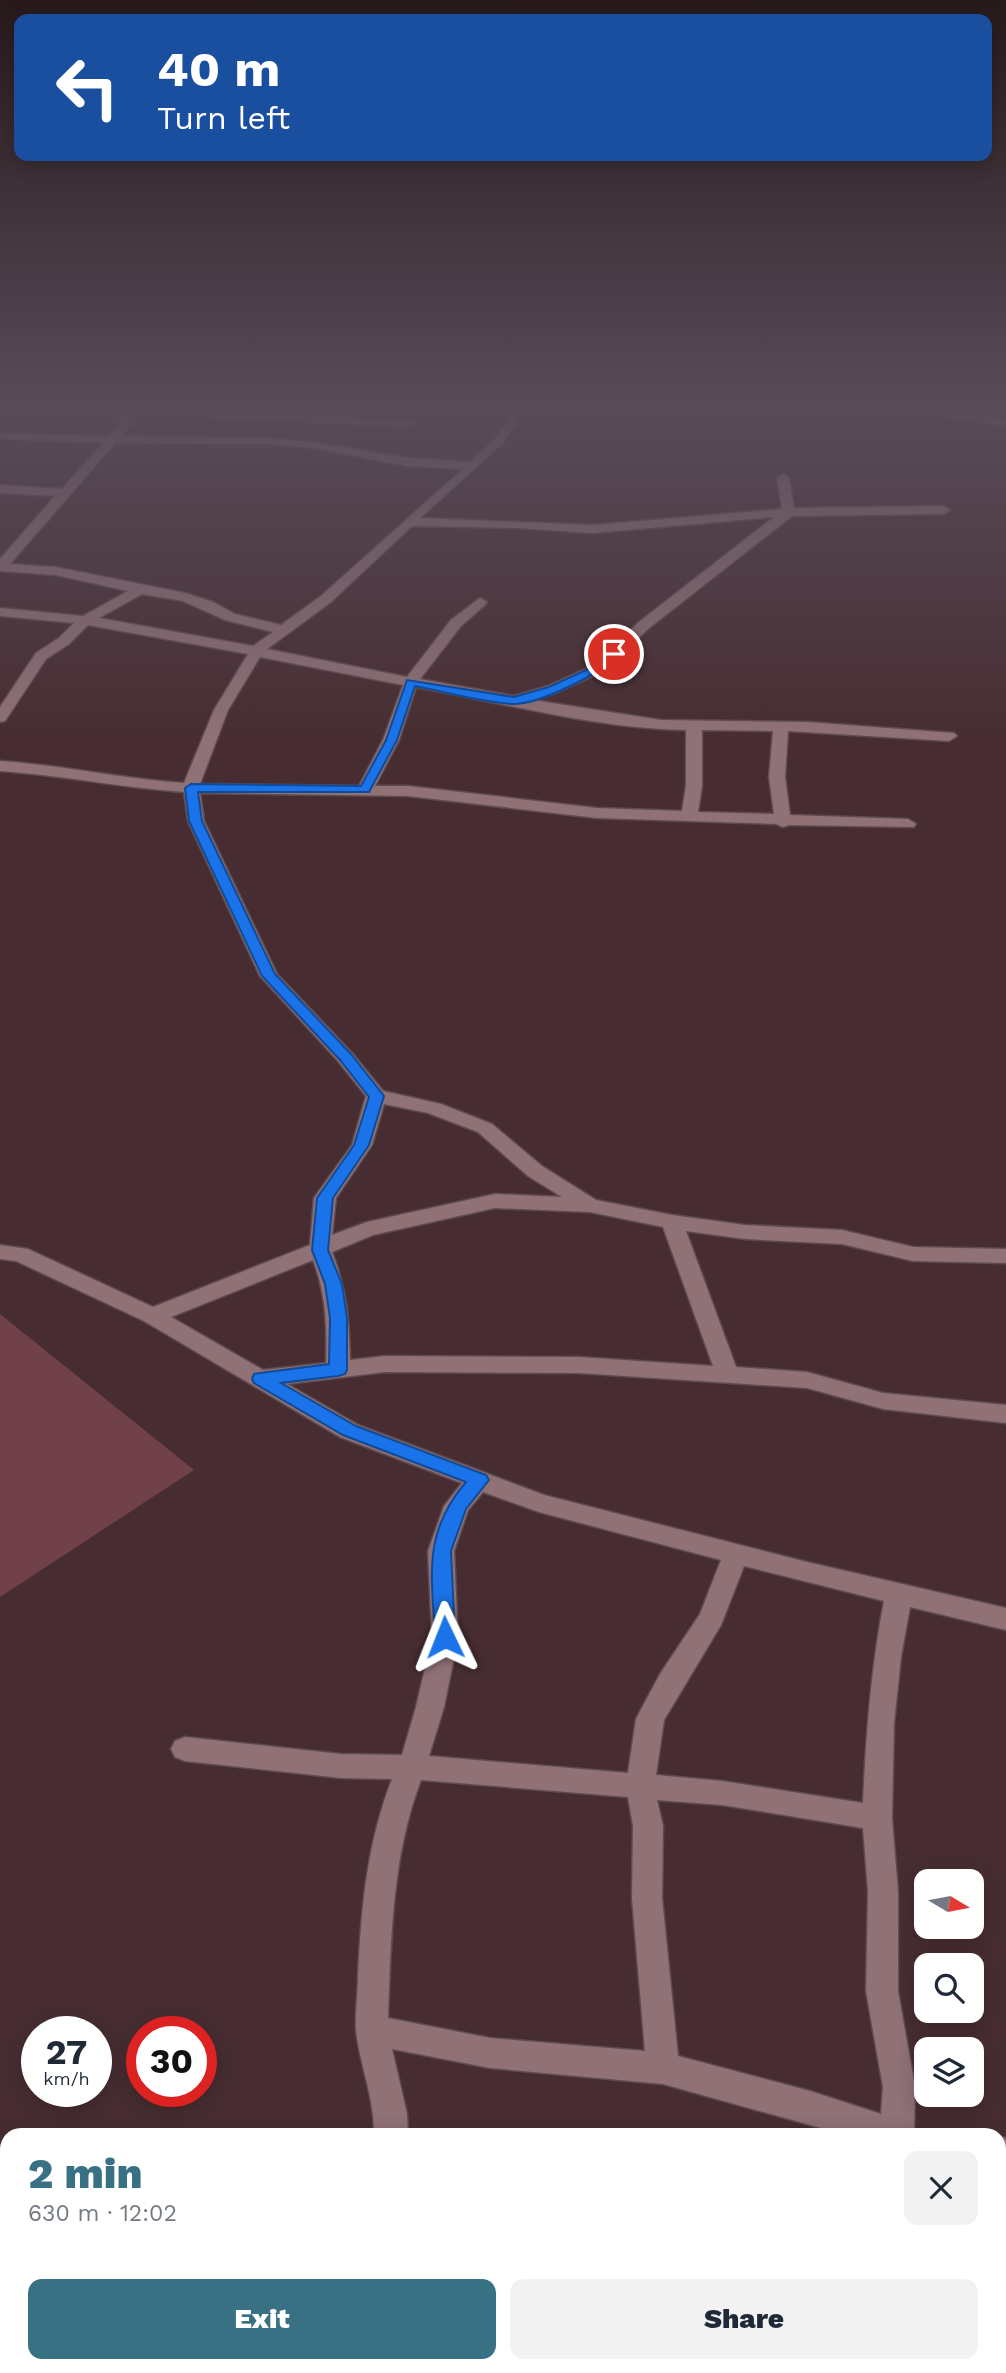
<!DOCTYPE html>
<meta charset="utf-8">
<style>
body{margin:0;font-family:"Work Sans",sans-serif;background:#f2f2f3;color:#1f2937;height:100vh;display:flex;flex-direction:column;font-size:26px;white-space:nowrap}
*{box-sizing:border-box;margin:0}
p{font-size:23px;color:#747a83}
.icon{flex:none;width:38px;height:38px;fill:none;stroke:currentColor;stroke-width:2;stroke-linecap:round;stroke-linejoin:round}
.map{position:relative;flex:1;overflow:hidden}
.sheet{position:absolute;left:0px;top:2128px;width:1006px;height:245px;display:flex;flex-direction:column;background:#fff;border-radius:21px 21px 0 0;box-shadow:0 4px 18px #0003}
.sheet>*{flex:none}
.banner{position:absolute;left:14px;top:14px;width:978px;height:147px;border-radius:14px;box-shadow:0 4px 18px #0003;background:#1a4fa0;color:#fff;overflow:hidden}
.needle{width:46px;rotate:100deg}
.tools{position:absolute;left:914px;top:1869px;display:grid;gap:14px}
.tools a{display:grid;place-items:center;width:70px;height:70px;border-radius:14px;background:#fff;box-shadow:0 4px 18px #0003;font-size:35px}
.speed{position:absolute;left:21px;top:2016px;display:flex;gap:14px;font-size:35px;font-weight:700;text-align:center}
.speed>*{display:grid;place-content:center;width:91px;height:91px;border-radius:50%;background:#fff;box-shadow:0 4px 18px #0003;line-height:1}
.speed small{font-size:18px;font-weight:400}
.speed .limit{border:10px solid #d22;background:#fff;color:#111}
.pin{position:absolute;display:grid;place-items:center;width:60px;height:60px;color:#fff;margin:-30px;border:4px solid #fff;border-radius:50%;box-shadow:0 2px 7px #0007}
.me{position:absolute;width:77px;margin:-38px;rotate:358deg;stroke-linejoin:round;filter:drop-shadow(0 0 5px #0008)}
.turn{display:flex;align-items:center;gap:24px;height:147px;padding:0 28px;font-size:32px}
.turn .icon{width:91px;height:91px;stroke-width:2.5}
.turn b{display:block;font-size:49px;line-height:60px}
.round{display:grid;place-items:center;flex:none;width:74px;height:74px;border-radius:14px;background:#f2f2f3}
.head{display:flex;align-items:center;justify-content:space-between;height:119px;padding:0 28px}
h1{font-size:42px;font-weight:800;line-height:52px;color:#387183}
.button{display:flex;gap:14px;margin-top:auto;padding:14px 28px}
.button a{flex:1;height:80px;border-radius:14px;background:#387183;color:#fff;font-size:28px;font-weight:800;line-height:80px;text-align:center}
.button a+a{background:#f2f2f3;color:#1f2937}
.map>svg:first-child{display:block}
.green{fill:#714149}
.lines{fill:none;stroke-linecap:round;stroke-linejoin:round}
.street-casing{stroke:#5f4a4d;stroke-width:3}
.street{fill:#8f7176;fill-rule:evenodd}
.route{fill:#1a73e8;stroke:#114b97;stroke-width:2}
</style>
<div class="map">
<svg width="1006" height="2373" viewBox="0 0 1006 2373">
<rect width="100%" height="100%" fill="#472d31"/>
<!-- green -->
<path class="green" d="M0,1314L194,1470L0,1597Z"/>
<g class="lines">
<!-- street casing -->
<g class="street-casing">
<path id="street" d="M135,406L409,421L415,424L409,427L140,413L121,436L267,438L313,442L408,458L471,462L495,439L517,406H527L503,443L420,518L593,525L782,509L777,478L783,474L789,478L794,508L944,506L950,510L944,514L792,516L649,628L604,671L558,692L533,700L661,720L807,722L954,733L957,736L949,741L788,731L785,777L790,815L908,819L916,824L914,827L789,825L783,827L776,824L597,818L408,796L200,793L204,821L277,974L352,1053L383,1091L441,1104L492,1124L542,1166L596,1200L672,1215L745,1225L842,1230L913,1247L1006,1249V1263L913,1261L842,1244L745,1239L686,1231L736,1367L807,1372L883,1393L1006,1405V1423L883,1409L807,1388L579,1373L385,1372L287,1384L358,1425L544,1495L807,1562L1006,1608V1630L910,1607L901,1657L894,1723L892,1818L898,1892V1991L915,2087L914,2135H846L663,2084L490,2068L392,2049L407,2114L408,2135H374C375,2099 360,2066 356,2030C355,2013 358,1994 358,1977C361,1909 367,1843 392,1779L341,1778L185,1761L175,1757L171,1749L175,1741L185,1737L341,1754L402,1755L416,1707L432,1638L428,1551L444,1506L462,1483L340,1437L144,1321L16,1261L0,1259V1245L28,1249L153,1307L310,1245L314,1198L352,1145L366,1096L338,1061L260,976L188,821L184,792C122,788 62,775 0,771V761C62,765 122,779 184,783L214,710L248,654L88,625L69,644L46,659L5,721L0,722V707L36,653L59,638L74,623L0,616V608L83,616L128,591L56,575L0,571V559L55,496L0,493V485L62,489L103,443L0,439V433L109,436L125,417L0,414V408L131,411ZM115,443L267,444L313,448L408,466L463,469L321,596L281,625L235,614L213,602L185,593L56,567L10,564ZM774,517L639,622L594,665L548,686L514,696L420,679L461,626L485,605L487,602L480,598L451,620L407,677L267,649L331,602L412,526L518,528L593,533ZM142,594L183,601L225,620L273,632L253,646L99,618ZM260,657L403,685L383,740L359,786L200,784L228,710ZM416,687C504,703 598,729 686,730V786L682,811L597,808L408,786H375L399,740ZM702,730L773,731L769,777L774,814L698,812L702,786ZM384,1104L428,1113L478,1132L528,1176L562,1197L495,1194L367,1222L332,1235L336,1198L372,1145ZM495,1208L590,1212L663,1227L713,1366L579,1357L385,1356L350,1360C349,1319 347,1290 332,1252L373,1235ZM313,1260C326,1294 327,1326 326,1363L263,1370L171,1317ZM483,1492L539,1512L721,1560L700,1614L660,1674L636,1719L628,1773L429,1756L444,1707L458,1638L454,1551L468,1510ZM744,1566L884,1601C871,1668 866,1734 863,1803L722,1781L656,1775L664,1720L721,1625ZM421,1780L628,1797L633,1826L632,1898L645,2051L490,2038L388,2018C391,1937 392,1856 421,1780ZM657,1800L722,1805L863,1828L868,1892L866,1991L883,2087L881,2114L810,2091L678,2056L662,1898L663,1826Z
M893,406H918L1006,420V426L899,409Z
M999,2136L1006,2138V2172L999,2170Z
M380,2366H416L417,2373H381Z
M877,2366H913L912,2373H876Z"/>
</g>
<!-- street -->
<use href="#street" class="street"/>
</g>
<!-- sky -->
<linearGradient id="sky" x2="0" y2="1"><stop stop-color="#27191b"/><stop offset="0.55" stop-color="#584c5a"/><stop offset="1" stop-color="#584c5a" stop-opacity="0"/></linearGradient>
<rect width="1006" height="738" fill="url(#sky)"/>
<!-- route -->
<path class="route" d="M610,652L619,654C603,673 538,705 512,704C480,702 447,692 415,686L397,740L369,792H198L202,821L275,974L351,1054L384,1096L369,1145L333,1198L328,1250L342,1284L347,1318V1370L345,1374L338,1376L281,1383L356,1426L486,1475L489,1480L466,1509L451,1551L455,1637L452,1643L445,1646L438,1643L435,1637C432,1576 422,1533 466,1482L343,1435L254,1383L252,1379L254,1374L260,1373L329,1364L330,1318L325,1284L312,1250L317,1198L354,1145L369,1097L340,1060L262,976L189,821L185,788L191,784L361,786L386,740L407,680L514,697L549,687L595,666Z"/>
</svg>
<div class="tools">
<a><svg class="needle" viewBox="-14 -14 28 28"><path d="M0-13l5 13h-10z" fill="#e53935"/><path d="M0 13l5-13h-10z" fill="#747a83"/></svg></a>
<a><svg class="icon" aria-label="search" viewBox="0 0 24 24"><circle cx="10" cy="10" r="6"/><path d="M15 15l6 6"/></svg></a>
<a><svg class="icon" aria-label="layers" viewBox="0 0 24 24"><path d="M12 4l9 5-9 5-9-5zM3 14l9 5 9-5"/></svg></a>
</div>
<div class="speed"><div>27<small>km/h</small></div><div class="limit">30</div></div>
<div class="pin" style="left:614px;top:654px;background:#d93025"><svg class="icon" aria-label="arrive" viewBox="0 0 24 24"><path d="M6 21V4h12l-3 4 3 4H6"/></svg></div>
<svg class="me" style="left:445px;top:1637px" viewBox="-20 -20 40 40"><path d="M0-17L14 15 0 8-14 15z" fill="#1a73e8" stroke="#fff" stroke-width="4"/></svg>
<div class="banner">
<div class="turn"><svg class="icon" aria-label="left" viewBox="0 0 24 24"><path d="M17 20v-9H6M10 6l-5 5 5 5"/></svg><div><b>40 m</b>Turn left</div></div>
</div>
<section class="sheet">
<div class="head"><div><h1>2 min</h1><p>630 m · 12:02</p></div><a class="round"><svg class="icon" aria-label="close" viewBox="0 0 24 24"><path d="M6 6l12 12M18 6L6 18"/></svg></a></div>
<div class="button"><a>Exit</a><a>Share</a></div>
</section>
</div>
